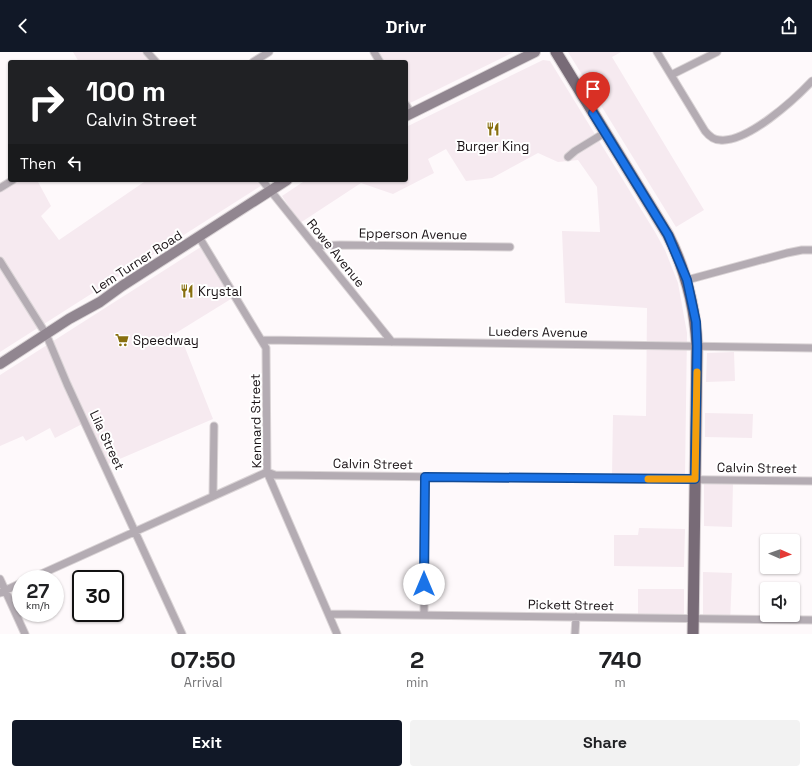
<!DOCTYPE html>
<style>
body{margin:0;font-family:"Space Grotesk",sans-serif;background:#f2f2f2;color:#202124;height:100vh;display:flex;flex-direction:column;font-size:15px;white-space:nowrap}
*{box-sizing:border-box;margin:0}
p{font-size:13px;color:#757577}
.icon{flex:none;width:22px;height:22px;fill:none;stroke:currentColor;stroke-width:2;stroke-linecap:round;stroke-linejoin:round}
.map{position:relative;height:582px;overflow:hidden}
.details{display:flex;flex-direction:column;background:#fff;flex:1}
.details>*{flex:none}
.banner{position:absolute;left:8px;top:8px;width:400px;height:122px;border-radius:4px;box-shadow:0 1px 3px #0004;background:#202124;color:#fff;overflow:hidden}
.needle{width:26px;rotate:92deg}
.tools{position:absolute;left:760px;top:482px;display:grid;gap:8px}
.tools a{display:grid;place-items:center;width:40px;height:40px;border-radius:4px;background:#fff;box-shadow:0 1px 3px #0004;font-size:20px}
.speed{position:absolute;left:12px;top:518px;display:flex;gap:8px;font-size:20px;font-weight:700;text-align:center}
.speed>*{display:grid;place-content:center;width:52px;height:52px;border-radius:50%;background:#fff;box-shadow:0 1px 3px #0004;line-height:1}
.speed small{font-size:10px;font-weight:400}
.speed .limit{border:2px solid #111;border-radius:6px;background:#fff;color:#111}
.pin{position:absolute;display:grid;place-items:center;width:34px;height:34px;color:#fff;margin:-41px -17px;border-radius:50% 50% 50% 0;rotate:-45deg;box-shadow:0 0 4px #0007}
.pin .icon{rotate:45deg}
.me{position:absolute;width:44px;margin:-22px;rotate:0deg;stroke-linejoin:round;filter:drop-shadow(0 0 3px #0008)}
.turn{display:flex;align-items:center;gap:14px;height:84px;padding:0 12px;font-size:18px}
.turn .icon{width:52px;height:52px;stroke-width:2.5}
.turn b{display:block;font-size:28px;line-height:34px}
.then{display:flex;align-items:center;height:38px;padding:0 12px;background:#0003;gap:8px;font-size:15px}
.eta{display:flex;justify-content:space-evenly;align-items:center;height:68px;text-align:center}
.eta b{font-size:24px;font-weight:700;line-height:28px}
.primary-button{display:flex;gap:8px;margin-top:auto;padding:8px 12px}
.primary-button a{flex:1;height:46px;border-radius:4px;background:#111827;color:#fff;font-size:16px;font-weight:700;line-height:46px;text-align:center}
.primary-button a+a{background:#f2f2f2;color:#202124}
header{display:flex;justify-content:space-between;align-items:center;height:52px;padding:0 12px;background:#111827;color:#fff;font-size:18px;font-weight:700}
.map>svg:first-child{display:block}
.built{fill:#f6eaf0}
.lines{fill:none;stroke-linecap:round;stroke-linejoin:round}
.street-casing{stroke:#dad4d6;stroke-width:9}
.secondary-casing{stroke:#dad4d6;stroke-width:12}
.primary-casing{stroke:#dad4d6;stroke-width:13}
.street{stroke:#b4acb3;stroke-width:7}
.secondary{stroke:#918690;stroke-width:10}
.primary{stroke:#786b77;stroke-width:11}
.route-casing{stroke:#114b97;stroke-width:10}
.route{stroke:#1a73e8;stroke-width:7}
.slow{stroke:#f59e0b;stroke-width:7}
.labels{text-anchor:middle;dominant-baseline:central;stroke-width:4;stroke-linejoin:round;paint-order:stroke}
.poi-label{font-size:13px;fill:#1a1316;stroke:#fff;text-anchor:start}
.street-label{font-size:13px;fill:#1a1316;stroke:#fff}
</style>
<header><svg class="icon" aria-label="back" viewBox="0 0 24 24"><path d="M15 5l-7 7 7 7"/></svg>Drivr<svg class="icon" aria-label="share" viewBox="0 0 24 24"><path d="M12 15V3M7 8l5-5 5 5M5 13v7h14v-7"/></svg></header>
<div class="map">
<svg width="812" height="582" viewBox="0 0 812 582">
<rect width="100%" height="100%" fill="#fef9fb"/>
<!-- built -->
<path class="built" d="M73,0H151L160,10H79Z
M370,0H514L406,53V10H376Z
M568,0H621L612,5L704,158L676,175Z
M543,8L550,9L655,180L665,198L678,231L687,281L685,424H612L613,363L646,364L647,256L565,251L562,179L600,180L597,135L578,108L558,110L538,101L492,126L466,129L446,97L428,107L434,121L393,142L361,131L300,171L282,144L306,128H406V75Z
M18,128H37L51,154L41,164L59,188L147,128H270L0,300V140Z
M207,191L239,242L171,284L184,293L213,367L108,412L88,369L55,386L50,376L26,389L23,384L0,394V323Z
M734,300L735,329L706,330L707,301Z
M705,361L753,362L752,386L705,385Z
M733,431L732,475L704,474V432Z
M639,476L685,477L684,515L614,514V483H638Z
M703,520L732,521L730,571H703Z
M638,537H684V570L638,569Z"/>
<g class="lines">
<!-- street casing -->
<g class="street-casing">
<path id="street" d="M147,0L156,10
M374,0L380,10
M657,0L705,79C709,84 714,88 720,88C747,91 794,48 812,29
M253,10L269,0
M671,23L717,0
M406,53L411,61
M568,105L575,99L606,80
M262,128L392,290
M0,136L13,128
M199,185L266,296L267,420L337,582
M315,194L340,193L510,195
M0,209L46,282L67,332L182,582
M687,228L787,201L802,198H812
M263,288L812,296
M213,443L214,374
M0,527L25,582
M30,527L267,420L275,423L812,429
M0,541L21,531
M329,562L812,568
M424,563L425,425
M575,582L576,565"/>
</g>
<!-- secondary casing -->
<g class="secondary-casing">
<path id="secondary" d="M406,64L535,0
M0,312L69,267L100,250L122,234L287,128"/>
</g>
<!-- primary casing -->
<g class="primary-casing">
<path id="primary" d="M556,0L668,183C686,219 695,254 697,294L693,582"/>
</g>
<!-- street -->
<use href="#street" class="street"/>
<!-- secondary -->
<use href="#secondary" class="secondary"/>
<!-- primary -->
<use href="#primary" class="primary"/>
</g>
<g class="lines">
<!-- route casing -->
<g class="route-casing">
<path id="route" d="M424,532L425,425L695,427L697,294L696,270L687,228L668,183L593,61"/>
</g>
<!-- route -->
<use href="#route" class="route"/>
<!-- slow -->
<path class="slow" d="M648,427H695L697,320"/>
</g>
<!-- icons -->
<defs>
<g id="restaurant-bare" transform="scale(1.08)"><path d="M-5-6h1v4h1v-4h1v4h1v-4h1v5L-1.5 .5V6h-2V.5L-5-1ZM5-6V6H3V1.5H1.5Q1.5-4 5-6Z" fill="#886f0f" stroke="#fff" stroke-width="2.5" paint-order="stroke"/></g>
<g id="supermarket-bare" transform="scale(1.08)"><path d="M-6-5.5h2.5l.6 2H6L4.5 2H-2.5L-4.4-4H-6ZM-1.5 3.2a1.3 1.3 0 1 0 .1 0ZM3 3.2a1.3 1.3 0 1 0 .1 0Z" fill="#886f0f" stroke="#fff" stroke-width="2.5" paint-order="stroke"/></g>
</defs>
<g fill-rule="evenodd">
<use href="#restaurant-bare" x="493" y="77"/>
<use href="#restaurant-bare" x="187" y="239"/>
<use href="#supermarket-bare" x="122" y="288"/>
</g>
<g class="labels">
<!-- poi labels -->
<g class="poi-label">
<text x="493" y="94" text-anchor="middle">Burger King</text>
<text x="198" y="239">Krystal</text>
<text x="133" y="288">Speedway</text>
</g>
<!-- street labels -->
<g class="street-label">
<text transform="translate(413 182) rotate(1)">Epperson Avenue</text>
<text transform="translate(336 201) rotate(51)">Rowe Avenue</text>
<text transform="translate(137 210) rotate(-33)">Lem Turner Road</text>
<text transform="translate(538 280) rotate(1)">Lueders Avenue</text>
<text transform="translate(256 369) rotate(-91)">Kennard Street</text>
<text transform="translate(107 388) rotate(65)">Lila Street</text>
<text transform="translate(373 412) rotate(1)">Calvin Street</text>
<text transform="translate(757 416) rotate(1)">Calvin Street</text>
<text transform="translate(571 553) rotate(1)">Pickett Street</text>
</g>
</g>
</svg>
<div class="tools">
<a><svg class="needle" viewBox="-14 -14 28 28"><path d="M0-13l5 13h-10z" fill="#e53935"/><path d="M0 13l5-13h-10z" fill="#757577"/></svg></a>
<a><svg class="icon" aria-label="sound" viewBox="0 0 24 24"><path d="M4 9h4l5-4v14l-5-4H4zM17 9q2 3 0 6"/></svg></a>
</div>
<div class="speed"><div>27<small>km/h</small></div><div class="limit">30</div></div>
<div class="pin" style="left:593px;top:61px;background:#d93025"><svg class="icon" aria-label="arrive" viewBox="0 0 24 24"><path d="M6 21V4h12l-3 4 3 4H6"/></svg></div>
<svg class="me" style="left:424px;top:532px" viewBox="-20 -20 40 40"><circle r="19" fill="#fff"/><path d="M0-13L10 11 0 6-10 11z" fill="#1a73e8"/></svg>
<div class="banner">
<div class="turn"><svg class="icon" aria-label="right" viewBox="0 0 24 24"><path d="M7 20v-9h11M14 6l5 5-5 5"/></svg><div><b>100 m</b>Calvin Street</div></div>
<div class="then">Then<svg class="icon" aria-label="left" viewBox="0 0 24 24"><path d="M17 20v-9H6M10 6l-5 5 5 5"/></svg></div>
</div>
</div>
<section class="details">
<div class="eta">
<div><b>07:50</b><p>Arrival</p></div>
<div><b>2</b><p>min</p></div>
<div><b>740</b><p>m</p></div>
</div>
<div class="primary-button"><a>Exit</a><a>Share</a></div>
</section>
